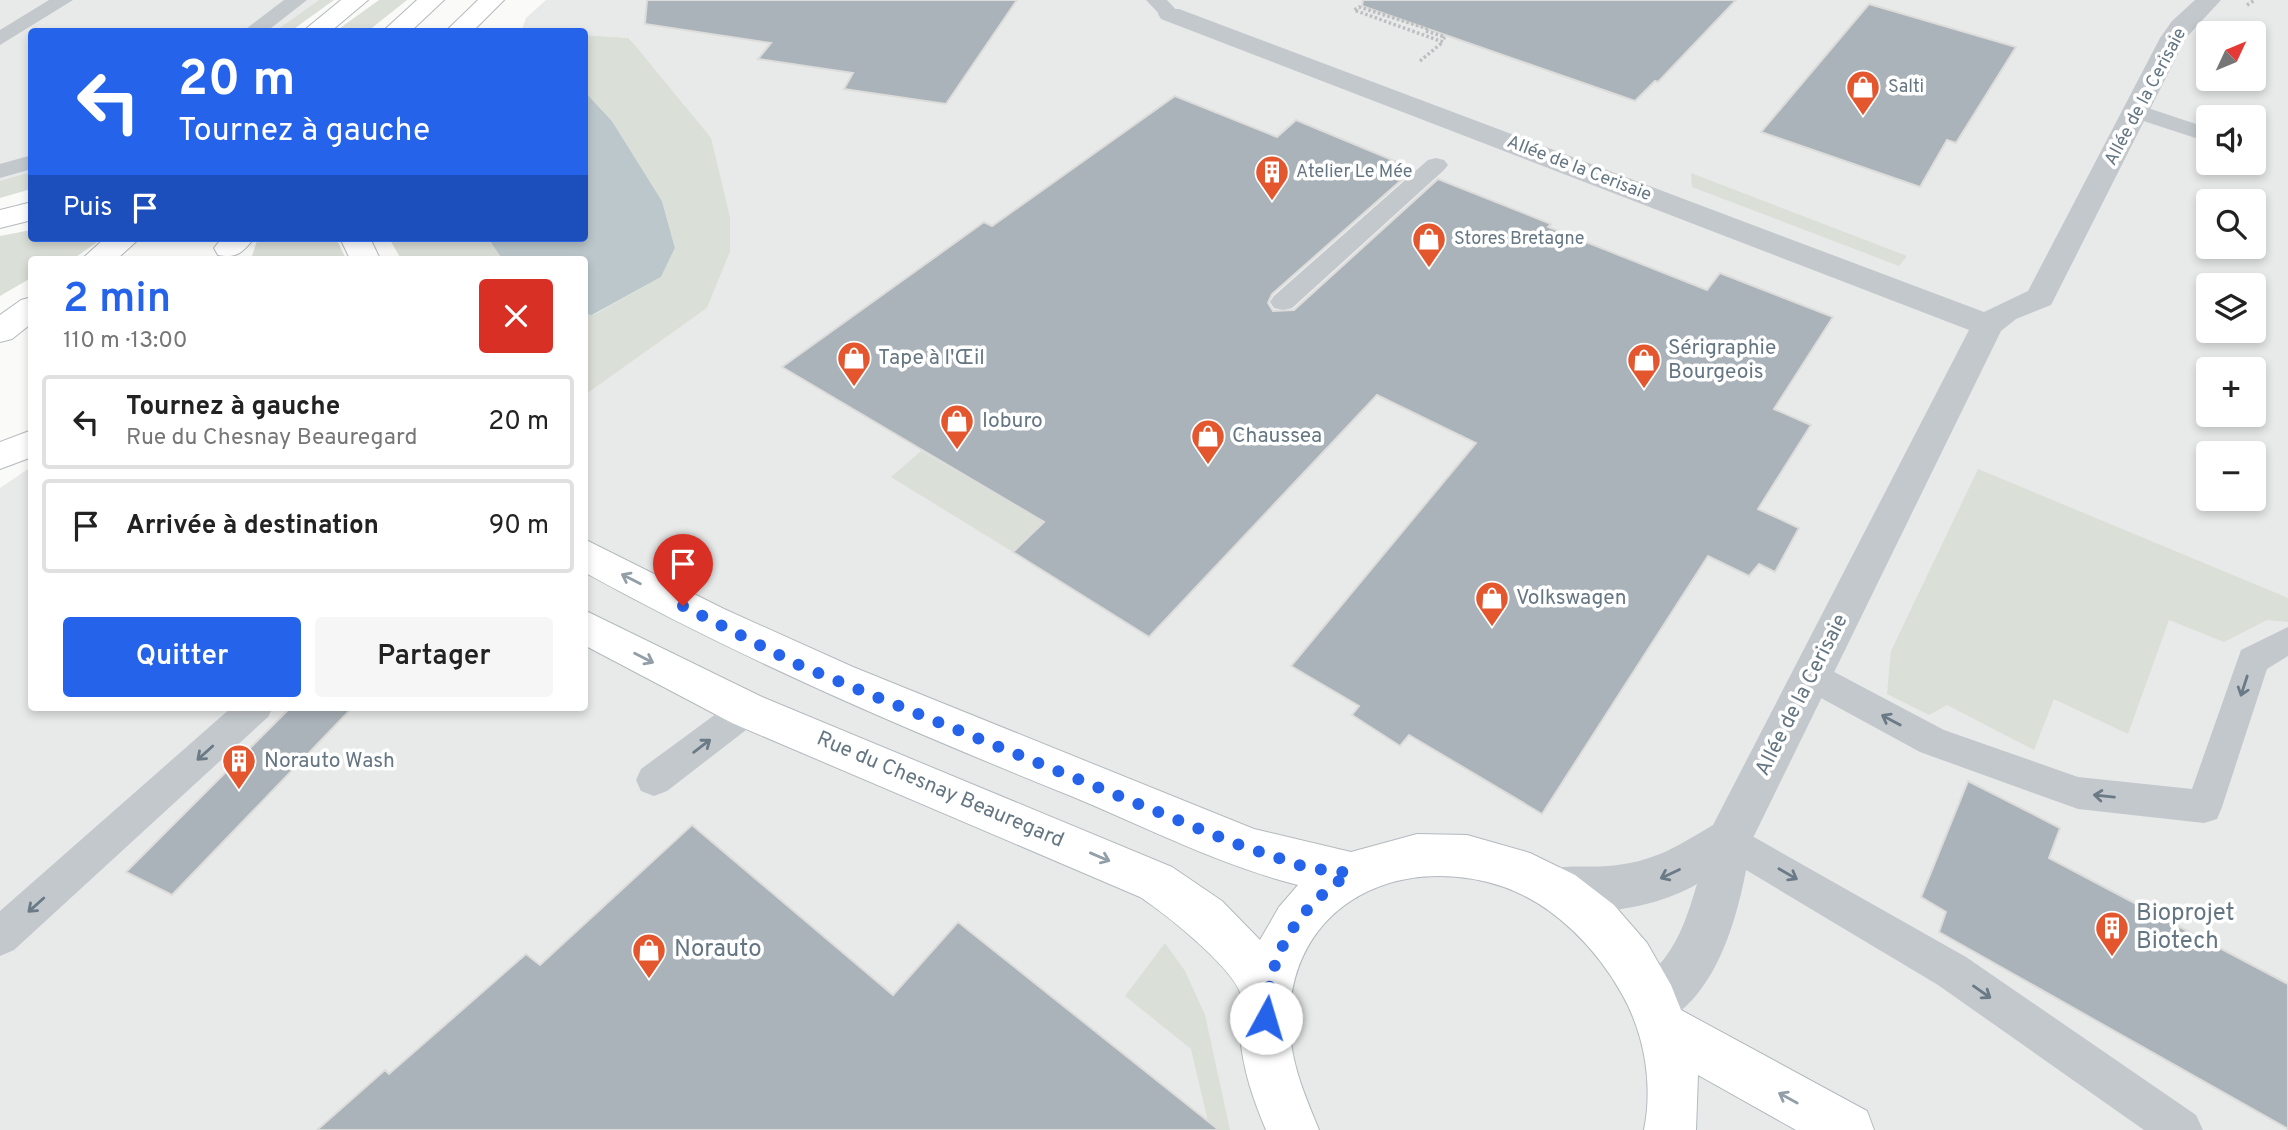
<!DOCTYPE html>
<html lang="fr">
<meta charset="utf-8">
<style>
body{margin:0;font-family:Overpass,sans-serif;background:#f6f6f6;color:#222;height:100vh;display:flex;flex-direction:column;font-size:26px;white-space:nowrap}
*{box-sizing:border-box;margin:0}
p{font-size:23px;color:#767676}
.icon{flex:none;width:38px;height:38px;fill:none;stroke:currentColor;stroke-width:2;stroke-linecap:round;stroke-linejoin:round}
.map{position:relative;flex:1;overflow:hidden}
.details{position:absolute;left:28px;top:256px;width:560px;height:455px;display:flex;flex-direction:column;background:#fff;border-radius:7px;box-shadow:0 4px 10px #0003}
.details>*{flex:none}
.top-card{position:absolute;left:28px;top:28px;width:560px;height:214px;border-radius:7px;box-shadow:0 4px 10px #0003;background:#2563eb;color:#fff;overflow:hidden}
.needle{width:46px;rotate:46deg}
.tools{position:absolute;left:2196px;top:21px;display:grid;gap:14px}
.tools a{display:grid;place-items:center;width:70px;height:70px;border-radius:7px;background:#fff;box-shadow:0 4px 10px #0003;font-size:35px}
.pin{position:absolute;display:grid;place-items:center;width:60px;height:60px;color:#fff;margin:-72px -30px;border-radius:50% 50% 50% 0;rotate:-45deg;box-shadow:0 0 7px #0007}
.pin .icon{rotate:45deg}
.me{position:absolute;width:77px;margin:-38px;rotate:6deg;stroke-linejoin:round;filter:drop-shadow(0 0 5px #0008)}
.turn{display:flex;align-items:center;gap:24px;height:147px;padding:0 35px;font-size:32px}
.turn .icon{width:91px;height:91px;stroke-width:2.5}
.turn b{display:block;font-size:49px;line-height:60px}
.then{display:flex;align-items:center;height:66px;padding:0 35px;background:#0003;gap:14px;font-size:26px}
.round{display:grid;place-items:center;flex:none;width:74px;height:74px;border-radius:7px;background:#f6f6f6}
.summary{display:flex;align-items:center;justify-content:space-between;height:119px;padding:0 35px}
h1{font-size:42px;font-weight:600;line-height:52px;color:#2563eb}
.button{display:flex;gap:14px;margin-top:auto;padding:14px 35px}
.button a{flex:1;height:80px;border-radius:7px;background:#2563eb;color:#fff;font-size:28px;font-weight:600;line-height:80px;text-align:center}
.button a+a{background:#f6f6f6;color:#222}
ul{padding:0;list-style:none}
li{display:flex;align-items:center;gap:21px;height:94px;margin:0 14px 10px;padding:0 21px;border:4px solid #e0e0e0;border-radius:7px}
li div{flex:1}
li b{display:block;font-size:26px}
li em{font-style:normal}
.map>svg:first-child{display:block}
.built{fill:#e8e9e9;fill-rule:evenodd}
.green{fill:#dadfd7}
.water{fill:#bbc7cb}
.building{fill:#aab3b9;stroke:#dcdcda;stroke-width:2}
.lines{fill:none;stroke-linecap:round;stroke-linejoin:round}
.secondary-casing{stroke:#b3babf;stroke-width:2}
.primary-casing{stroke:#b5babe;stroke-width:2}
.highway-casing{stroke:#b4b9bd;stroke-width:2}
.path{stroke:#bbbfc2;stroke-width:3.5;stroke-dasharray:2.5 2.5;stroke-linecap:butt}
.lane{fill:#c3c8cc;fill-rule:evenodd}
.street{fill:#c3c8cc;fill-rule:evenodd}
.secondary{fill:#fff;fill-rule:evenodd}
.primary{fill:#fff;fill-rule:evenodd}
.highway{fill:#fff;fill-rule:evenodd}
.oneway{stroke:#939fa8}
.oneway2{stroke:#6a7a87}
.route{stroke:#2563eb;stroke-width:12;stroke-dasharray:0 21.6}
.labels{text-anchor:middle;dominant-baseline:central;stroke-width:7;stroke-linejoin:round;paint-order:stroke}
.far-poi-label{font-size:18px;fill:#657683;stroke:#fff;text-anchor:start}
.far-street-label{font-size:18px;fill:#657683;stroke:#fff}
.poi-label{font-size:21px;fill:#657683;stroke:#fff;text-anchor:start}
.street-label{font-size:21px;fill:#657683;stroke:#fff}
.near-poi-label{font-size:24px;fill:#657683;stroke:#fff;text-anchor:start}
</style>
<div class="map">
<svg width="2288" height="1130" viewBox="0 0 2288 1130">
<rect width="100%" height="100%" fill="#fafaf8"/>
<!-- built -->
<path class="built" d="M0,0H319L275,31L32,32L31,176L0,187Z
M546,0H2288V1130H0V488L31,467L32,707H584L585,395L707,308L730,252V217L724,196L630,38L585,35L584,32L522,29L526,18ZM2208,33H2254V79H2208ZM2208,117H2254V163H2208ZM2208,201H2254V247H2208ZM2208,285H2254V331H2208ZM2208,369H2254V415H2208ZM2208,453H2254V499H2208Z"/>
<!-- green -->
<path class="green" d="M319,0H334L291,31H275Z
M379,0H407L368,31H336Z
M585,35L629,38L711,138L730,217V252L707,308L585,395V314L593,315L661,277L675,248L662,201L612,121L585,92Z
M31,172V189L0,198V181Z
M1691,173L1907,256L1899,266L1692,187Z
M31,230L32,238H103L73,259H32L31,278L0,296V236Z
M258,238H336L346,259H251Z
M389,238H488L502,259H401Z
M921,451L1044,522L1013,552L891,477Z
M1978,469L2288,598V622L2267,620L2224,642L2169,620L2128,734L2054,699L2034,750L1947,705L1929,715L1887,694L1891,651Z
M1165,943L1185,971L1205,1015L1230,1130H1210L1191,1049L1125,996Z"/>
<!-- water -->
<path class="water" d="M585,92L612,121L662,201L675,248L661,277L592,315L585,314L584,259H502L488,238H584Z"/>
<!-- building -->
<path class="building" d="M647,0H1017L946,104L844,89L853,73L758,59L771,43L645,24Z
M1363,0H1736L1658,82L1655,81L1635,101L1362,6Z
M1869,4L2016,47L1956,143L1947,140L1920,187L1761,132Z
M1175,96L1277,137L1296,120L1414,169L1272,294L1268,303L1273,311L1294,310L1438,179L1551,224L1548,227L1707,290L1720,273L1833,317L1774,409L1811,425L1758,509L1799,528L1775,572L1759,564L1749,576L1708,556L1542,814L1409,735L1400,746L1352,715L1359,706L1291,666L1476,443L1377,395L1149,637L1013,552L1044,522L782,367L984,222L992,226Z
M291,707H353L172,895L126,872Z
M1968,781L2060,828L2049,858L2288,984V1129L1939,932L1946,912L1921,897Z
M692,825L893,995L958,922L1219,1130H317L385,1070L389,1074L526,954L540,965Z"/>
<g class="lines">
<!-- secondary casing -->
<g class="secondary-casing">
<path id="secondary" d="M584,539L724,609L853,667L1254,829L1351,852L1417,834L1467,835L1530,853L1575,875L1614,905L1647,943L1671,985L1681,1010L1867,1111L1874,1130H1796L1698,1075L1696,1130H1644C1653,1085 1645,1036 1623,996C1598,950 1555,905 1504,887C1394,850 1282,909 1290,1034C1293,1069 1306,1098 1319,1130H1266C1253,1099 1243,1070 1240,1036C1240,1024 1243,1011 1242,999C1239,971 1163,912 1140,897L732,723L584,645V610L762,697L1172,867L1222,901L1260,940L1279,907L1298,885C1219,865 1146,827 1071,796C905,729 741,659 584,572Z"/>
</g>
<!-- primary casing -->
<g class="primary-casing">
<path id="primary" d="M32,202V220L0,228V210Z
M32,430V457L0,469V442Z"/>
</g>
<!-- highway casing -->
<g class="highway-casing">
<path id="highway" d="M341,0H368L330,32H302Z
M417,0H444L410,32H382Z
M478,0H504L472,32H445Z
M105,238H140L117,259H82Z
M222,238H254C244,252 236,259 218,255L214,248Z
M340,238H370L380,259H350Z
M32,297V323L12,339L0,342V315L21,300Z"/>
</g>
<!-- path -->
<path class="path" d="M2247,5L2255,0
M1426,31L1445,37L1441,41
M1420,61L1443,42L1354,10L1359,7L1428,29"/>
<!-- lane -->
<path class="lane" d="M49,0H73L0,45V30Z
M284,0H307L266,32H242Z
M1146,0H1167L1180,14L1177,18H1163Z
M2136,104L2208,128V142L2128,116L2125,111Z
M2254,141L2262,143L2266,149L2263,154L2254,156Z
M32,155V169L0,178V164Z
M1436,158L1444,160L1448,165L1444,170L1292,308L1283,310L1274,308L1270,302L1274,296L1428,160Z
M2288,627V656L2267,669L2222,807L2217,819L2204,823L2078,809L1920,752L1799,686L1794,676L1799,666L1811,662L1823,666L1944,730L2078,777L2192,789L2241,650Z
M747,695L759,700L764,710L759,720L667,791L654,796L641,791L636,780L641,769L735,700Z
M232,707H273L268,717L14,950L0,956V911Z
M1729,823L1966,957L2196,1115L2203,1130H2144L1938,985L1716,852L1710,840L1716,828Z"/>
<!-- street -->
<path class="street" d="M2195,0H2221L2186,38L2051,305L2016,319L2001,331L1751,842C1741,905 1721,999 1655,1027L1638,1019L1630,1002C1638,983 1651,975 1664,959C1681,937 1689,911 1697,884C1657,908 1583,921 1539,903L1532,888L1539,873C1562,863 1584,868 1608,866C1654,862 1674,848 1713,825L1969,330L1161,19L1158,14L1161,9H1179L1984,312L2028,291L2160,38L2172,21Z"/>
<!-- secondary -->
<use href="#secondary" class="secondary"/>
<!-- primary -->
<use href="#primary" class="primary"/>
<!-- highway -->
<use href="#highway" class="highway"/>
</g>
<!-- one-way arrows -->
<defs><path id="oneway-shaft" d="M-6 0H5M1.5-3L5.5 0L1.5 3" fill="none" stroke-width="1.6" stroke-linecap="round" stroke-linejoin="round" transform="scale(1.75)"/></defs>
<g class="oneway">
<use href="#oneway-shaft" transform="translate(631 579) rotate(-153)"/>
<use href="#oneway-shaft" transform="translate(644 658) rotate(27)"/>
<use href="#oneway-shaft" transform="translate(1100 857) rotate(23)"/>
<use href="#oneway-shaft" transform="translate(1788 1098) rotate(-151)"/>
</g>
<g class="oneway2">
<use href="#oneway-shaft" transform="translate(2244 686) rotate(108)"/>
<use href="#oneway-shaft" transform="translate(1891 720) rotate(-152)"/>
<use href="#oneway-shaft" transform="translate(702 746) rotate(-37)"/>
<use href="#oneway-shaft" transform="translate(205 753) rotate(138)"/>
<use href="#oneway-shaft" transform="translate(2104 796) rotate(-174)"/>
<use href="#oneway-shaft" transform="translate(1670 874) rotate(155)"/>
<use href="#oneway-shaft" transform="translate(1788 874) rotate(30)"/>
<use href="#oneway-shaft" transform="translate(36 905) rotate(138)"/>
<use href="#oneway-shaft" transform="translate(1982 992) rotate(35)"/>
</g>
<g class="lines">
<!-- route -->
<path class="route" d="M683,606L801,666L1234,843L1308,868L1350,873C1296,911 1269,951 1266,1018"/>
</g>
<!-- icons -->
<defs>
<g id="shop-pin" transform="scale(1.75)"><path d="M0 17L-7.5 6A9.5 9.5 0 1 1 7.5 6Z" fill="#e4572e" stroke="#fff"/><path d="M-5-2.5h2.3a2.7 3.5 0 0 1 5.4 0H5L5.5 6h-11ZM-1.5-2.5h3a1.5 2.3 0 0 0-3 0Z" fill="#fff"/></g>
<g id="building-pin" transform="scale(1.75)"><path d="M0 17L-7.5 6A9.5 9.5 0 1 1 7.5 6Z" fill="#e4572e" stroke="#fff"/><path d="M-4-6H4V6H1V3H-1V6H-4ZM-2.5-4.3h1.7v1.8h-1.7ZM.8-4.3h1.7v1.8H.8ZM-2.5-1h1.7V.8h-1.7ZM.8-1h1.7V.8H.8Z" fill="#fff"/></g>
</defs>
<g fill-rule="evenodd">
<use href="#shop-pin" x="1863" y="87"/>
<use href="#building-pin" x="1272" y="172"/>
<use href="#shop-pin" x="1429" y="239"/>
<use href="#shop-pin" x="854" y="358"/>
<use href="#shop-pin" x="1644" y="360"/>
<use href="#shop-pin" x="957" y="421"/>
<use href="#shop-pin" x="1208" y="436"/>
<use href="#shop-pin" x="1492" y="598"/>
<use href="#building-pin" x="239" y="761"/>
<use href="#building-pin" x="2112" y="928"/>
<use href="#shop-pin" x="649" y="950"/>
</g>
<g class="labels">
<!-- far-poi labels -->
<g class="far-poi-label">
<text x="1888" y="87">Salti</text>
<text x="1296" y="172">Atelier Le Mée</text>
<text x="1454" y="239">Stores Bretagne</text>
</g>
<!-- far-street labels -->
<g class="far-street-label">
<text transform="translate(2146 97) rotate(-62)">Allée de la Cerisaie</text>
<text transform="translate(1579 169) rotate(21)">Allée de la Cerisaie</text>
</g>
<!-- poi labels -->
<g class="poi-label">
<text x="1668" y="348">Sérigraphie<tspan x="1668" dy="24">Bourgeois</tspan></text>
<text x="878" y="358">Tape à l'Œil</text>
<text x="982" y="421">Ioburo</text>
<text x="1232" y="436">Chaussea</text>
<text x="1516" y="598">Volkswagen</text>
<text x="264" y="761">Norauto Wash</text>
</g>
<!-- street labels -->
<g class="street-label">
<text transform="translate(1802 695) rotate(-63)">Allée de la Cerisaie</text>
<text transform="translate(940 790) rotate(23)">Rue du Chesnay Beauregard</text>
</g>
<!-- near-poi labels -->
<g class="near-poi-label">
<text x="2136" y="914">Bioprojet<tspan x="2136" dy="28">Biotech</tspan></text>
<text x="674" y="950">Norauto</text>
</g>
</g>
</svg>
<div class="tools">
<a><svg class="needle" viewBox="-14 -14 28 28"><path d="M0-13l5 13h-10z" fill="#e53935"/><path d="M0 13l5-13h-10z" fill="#767676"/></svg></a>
<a><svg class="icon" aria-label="sound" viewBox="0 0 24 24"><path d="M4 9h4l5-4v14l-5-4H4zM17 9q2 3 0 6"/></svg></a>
<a><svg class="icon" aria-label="search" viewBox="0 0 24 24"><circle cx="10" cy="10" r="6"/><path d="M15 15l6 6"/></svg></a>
<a><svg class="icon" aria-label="layers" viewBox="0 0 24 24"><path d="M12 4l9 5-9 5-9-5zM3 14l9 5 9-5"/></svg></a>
<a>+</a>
<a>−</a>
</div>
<div class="pin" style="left:683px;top:606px;background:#d93025"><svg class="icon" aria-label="arrive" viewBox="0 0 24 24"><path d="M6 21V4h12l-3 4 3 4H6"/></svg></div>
<svg class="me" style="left:1266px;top:1018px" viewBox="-20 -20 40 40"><circle r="19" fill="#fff"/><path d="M0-13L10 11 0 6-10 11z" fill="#2563eb"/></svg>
<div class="top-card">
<div class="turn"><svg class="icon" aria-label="left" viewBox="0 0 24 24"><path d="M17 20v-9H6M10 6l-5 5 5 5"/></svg><div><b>20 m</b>Tournez à gauche</div></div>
<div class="then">Puis<svg class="icon" aria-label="arrive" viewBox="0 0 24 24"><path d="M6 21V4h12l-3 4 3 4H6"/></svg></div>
</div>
<section class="details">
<div class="summary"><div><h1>2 min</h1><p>110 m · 13:00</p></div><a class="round" style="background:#d93025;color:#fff"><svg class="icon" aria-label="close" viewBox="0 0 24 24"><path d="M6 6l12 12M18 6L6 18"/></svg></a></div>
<ul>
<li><svg class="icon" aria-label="left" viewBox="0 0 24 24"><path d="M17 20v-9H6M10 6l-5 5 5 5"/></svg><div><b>Tournez à gauche</b><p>Rue du Chesnay Beauregard</p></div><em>20 m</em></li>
<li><svg class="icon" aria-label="arrive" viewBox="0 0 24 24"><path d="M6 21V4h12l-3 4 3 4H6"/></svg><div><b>Arrivée à destination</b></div><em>90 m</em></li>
</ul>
<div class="button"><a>Quitter</a><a>Partager</a></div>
</section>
</div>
